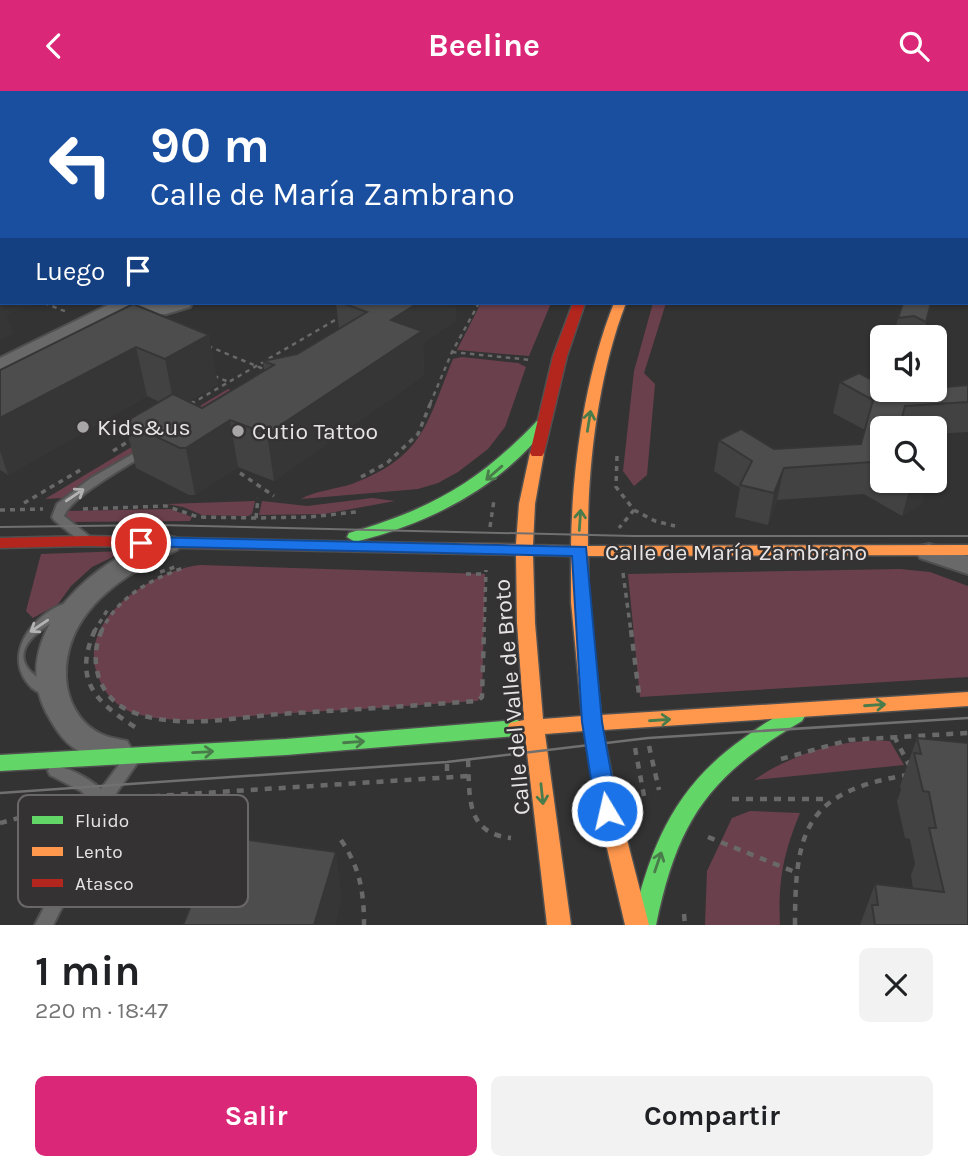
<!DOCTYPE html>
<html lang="es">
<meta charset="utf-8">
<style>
body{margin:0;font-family:Karla,sans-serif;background:#f2f2f2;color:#202124;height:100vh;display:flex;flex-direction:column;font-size:26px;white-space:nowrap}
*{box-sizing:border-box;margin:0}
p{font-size:23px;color:#757577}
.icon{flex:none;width:38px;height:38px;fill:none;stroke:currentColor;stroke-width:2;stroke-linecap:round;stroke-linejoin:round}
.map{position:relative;height:834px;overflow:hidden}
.drawer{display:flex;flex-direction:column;background:#fff;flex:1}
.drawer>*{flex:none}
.banner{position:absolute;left:0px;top:0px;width:970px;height:214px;box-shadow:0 2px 5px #0004;background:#1a4fa0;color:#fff;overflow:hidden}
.fabs{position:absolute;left:870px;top:234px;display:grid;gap:14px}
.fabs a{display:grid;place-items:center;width:77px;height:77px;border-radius:10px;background:#fff;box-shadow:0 2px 5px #0004;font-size:35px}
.pin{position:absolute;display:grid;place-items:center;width:60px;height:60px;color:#fff;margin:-30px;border:4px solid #fff;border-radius:50%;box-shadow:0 2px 7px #0007}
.me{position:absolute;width:77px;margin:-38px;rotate:351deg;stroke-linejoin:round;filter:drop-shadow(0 0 5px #0008)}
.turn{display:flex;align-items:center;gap:24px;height:147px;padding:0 35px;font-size:32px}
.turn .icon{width:91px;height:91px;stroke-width:2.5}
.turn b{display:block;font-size:49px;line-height:60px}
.then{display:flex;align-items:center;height:66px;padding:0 35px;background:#0003;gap:14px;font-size:26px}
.round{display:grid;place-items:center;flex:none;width:74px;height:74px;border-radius:10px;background:#f2f2f2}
.overview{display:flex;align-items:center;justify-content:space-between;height:119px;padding:0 35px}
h1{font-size:42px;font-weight:700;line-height:52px}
.action{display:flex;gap:14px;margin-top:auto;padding:14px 35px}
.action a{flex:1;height:80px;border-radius:10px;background:#db2777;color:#fff;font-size:28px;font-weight:700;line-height:80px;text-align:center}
.action a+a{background:#f2f2f2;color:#202124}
header{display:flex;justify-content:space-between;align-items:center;height:91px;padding:0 35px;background:#db2777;color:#fff;font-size:32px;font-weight:700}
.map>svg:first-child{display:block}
.green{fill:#6b404d}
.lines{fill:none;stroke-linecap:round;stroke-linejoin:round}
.lane-casing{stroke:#515050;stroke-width:4}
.street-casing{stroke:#515050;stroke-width:4}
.fast-casing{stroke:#515050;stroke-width:3}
.slow-casing{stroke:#515050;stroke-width:3}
.jam-casing{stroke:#515050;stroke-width:3}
.path-far3{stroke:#6a6969;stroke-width:2;stroke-dasharray:3.5 3.5;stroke-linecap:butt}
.path-far2{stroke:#6a6969;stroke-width:2.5;stroke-dasharray:4.5 4.5;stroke-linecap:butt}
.path-far1{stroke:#6a6969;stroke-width:3.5;stroke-dasharray:5 5;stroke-linecap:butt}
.path{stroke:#6a6969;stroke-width:4.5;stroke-dasharray:7 7;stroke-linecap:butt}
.lane{fill:#6a6969;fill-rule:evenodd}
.street{fill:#6a6969;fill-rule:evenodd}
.fast{fill:#63d668;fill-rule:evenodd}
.slow{fill:#ff974d;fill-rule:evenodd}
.jam{fill:#b3261e;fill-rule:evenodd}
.tram-far1{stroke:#717070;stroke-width:2}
.tram{stroke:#717070;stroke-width:2.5}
.wall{fill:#434242}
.shaded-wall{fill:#373636}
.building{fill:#4e4d4d;stroke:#373636;stroke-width:2}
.oneway{stroke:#4a7c4b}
.oneway2{stroke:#b4b3b3}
.route{fill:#1a73e8;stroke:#114b97;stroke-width:2}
.poi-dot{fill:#a8a6a7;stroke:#353233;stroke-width:2.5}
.labels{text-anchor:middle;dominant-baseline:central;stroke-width:5;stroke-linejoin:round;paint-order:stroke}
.poi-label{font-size:23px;fill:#e6e4e5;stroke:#353233;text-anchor:start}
.street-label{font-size:23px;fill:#e6e4e5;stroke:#353233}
.key{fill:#353233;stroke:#6a6768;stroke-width:2}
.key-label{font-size:19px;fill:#e6e4e5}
</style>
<header><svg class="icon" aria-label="back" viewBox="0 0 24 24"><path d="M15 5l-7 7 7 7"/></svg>Beeline<svg class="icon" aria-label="search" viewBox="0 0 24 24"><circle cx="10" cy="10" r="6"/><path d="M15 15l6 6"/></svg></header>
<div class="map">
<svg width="968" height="834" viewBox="0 0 968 834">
<rect width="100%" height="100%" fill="#343333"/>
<!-- green -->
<path class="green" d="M481,212H551L529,265L457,259Z
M653,212H666L644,282L655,293L647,384L634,395L623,380L634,280Z
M462,266L518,272L526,276L505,336L488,358L458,381L438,392L418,398L301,408C314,400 337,398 352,393C425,365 426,333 453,268Z
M228,298L236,302L62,407L45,408Z
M372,407L395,410L324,423L259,424L262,410L307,415Z
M255,410L252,423L248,425L202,424L183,416L167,413Z
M170,418L192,426L190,430L69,431L65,420Z
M125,460L92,476L71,495L58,513L33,527L26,520L41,463Z
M200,474L485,483L482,606L477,610C410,615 342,619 275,623C231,626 181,635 137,623C122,619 109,608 102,594C68,534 149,480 200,474Z
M900,478L930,481L968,495V586L640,606L628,483Z
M890,650L904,674L754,689C791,663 845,646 890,650Z
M750,720L800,722C783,763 778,790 780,834H705L707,780L732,727Z"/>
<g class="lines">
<!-- lane casing -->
<g class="lane-casing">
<path id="lane" d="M0,91H2V96H0Z
M0,109H2V113H0Z
M147,355L151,356L153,358L151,360C132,372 70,406 64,425L89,445L91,448L89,451H81L54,429L52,426L57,413L91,387Z
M69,511L74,513L76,516L74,519C55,530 3,554 32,582C40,590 53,592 59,600L57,604C49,607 39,602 32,597C0,566 32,522 69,511Z
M130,665L136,667L138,671L110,711L102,737L53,834H35L86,736L93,711L81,700L50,684L48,680L50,676C64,672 91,689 101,698L124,667Z"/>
</g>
<!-- street casing -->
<g class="street-casing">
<path id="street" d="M112,212H192L190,216L166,223L108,228L0,281V267Z
M168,445L177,447L181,453L177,459C124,482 64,521 66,586C67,609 79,633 101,643C109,647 119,648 127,650L132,659L127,668C112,672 100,669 86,663C66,656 56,639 46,621C6,542 99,463 168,445Z
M929,453L968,465V483L920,467L916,461L920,455Z"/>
</g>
<!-- fast casing -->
<g class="fast-casing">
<path id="fast" d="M594,0H603L604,2H595Z
M542,329L549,333C502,396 430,432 355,451L347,446L349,442C431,418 478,392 537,330Z
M795,618L802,620L805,625L802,630C709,685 678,728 656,834H632C650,755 675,695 744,647C759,636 777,623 795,618Z
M517,629L524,632L527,637L524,642L517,645L286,664L0,680V664L286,648Z"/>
</g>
<!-- slow casing -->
<g class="slow-casing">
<path id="slow" d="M613,0H621V2H613Z
M723,0H736L738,2H724Z
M769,0H782L784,2H770Z
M931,0H940L941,2H932Z
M614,212H626C598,284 587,377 588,455L968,454V464L588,465L589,511L601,624L968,601V615L603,639L616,706L649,834H625L595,706L584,640L545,643L571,834H547L525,644L510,642L507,637L510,632L524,629L517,532L516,464L422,462L414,457L422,452L516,453L519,413L530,362L537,358L544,362L535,413L533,454L571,455C572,377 585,284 614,212ZM533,464L571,465V511L582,625L543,628L535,532Z"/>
</g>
<!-- jam casing -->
<g class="jam-casing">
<path id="jam" d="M769,0H779L768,2Z
M573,212H585L567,265L544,362L542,365H532L530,362L553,265Z
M88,445L422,452L430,457L422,462L88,455L0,457V447Z"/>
</g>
<!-- path-far3 -->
<path class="path-far3" d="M497,0L504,2
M539,0L548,2"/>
<!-- path-far2 -->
<path class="path-far2" d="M44,212L67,221
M208,255L266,279
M452,261L531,269
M214,285L229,291
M191,313L342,225
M430,313L452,261L479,212"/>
<!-- path-far1 -->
<path class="path-far1" d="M191,313L194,311
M113,360L134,347
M617,365L616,396L634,419L619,437
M240,382L274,405
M361,386L387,372L418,343L431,311
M24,412L82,378
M83,418L166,415L198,426L256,427L309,426L356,421
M0,419L43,418
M634,419L655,430L675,435
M256,427L258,407
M490,436L494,409
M160,481L175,476
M623,482L631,541
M466,483H485
M94,541L108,518
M101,541C117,506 151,488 186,476
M484,541L486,479"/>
<!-- path -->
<path class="path" d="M95,539C73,588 94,610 135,636
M102,539C87,571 99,610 135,622C179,638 233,627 279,623C345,619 411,615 477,610L482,606L484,539
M631,539L639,603
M894,645L909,674
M649,655L659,699
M635,657L644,705
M781,668L849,649L968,642
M468,669C470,706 465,742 511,747
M447,673V683
M125,707L469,685
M732,708H828
M0,732L79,711
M708,746L795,781
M228,749L236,728
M341,749C360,777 364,801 364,834
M684,823L685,834
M795,834C795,738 806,701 907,684"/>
<!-- lane -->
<use href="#lane" class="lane"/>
<!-- street -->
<use href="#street" class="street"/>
<!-- fast -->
<use href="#fast" class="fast"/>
<!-- slow -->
<use href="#slow" class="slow"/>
<!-- jam -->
<use href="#jam" class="jam"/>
<!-- tram-far1 -->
<path class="tram-far1" d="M0,436L158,434L633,445H968"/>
<!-- tram -->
<path class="tram" d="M0,702L447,671L648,647L968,627"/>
</g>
<!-- wall -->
<path class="wall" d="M188,0H319V2H195Z
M336,212H455L456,229L423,252L424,284L274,390L238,376L195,404H189L136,377L125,331L160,311L147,305L8,384L0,379V279L133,213L218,293L189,310L202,317L264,280L263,270L297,263L339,238Z
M931,212L922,247H893L898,227Z
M840,291L882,299H934L968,294V341L934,343V338H882V390H928L921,413L902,425L864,403L777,409L768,434L735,426L740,397L714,380L719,349L774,358L861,353L865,339L833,322Z
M917,647L968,834H860L875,793L913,797L911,784L915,773L910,748L905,747L897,710L901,699L900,695Z"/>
<!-- shaded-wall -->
<path class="shaded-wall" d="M0,0H61L62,2H2V23H0Z
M95,0H105V2H90Z
M270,0H319V2H269Z
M2,40V78L0,79V41Z
M0,172H2V212H31L32,213L7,224L13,243L0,249Z
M418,212H455L456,229L423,252L424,284L274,390L267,343L391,229Z
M209,244L218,293L175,318L165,268Z
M136,256L147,305L8,384L0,360V327Z
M230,329L238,376L195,404L186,357Z
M784,377L777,409L768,434L774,402Z
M915,390H928L921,413L902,425L911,393Z
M336,761L342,808L335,834H314Z"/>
<!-- building -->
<path class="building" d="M65,0H95L90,2H65Z
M242,0H270L269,1Z
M2,19V40L0,41V20Z
M0,157L2,158V172H0Z
M342,212H418L391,229L422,240L267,343L230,329L186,357H180L125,331L173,303L202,317L274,274L263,270L297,263L367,221Z
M903,212H931L926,231L914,225L898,227Z
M133,213L209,244L165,268L136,256L0,327V279Z
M859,282L882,294V299H934V297L968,294V311L905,315L899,338H882V377L872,371L784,377L774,402L740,394L752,370L719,349L741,338L774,358L861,353L873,309L840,291Z
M917,647L968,652V834H875L872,814H878L875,793L944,801L929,737H936L929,701L923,700L914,662L921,663Z
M219,745L336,761L314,834H183Z"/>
<!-- one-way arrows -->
<defs><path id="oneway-shaft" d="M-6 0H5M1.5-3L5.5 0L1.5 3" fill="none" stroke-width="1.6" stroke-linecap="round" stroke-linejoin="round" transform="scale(1.75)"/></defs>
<g class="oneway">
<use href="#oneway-shaft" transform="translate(589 330) rotate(-81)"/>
<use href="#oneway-shaft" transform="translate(494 382) rotate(139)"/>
<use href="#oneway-shaft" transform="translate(580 429) rotate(-86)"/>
<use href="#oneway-shaft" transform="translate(875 614) rotate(-4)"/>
<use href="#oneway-shaft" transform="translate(660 629) rotate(-4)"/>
<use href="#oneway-shaft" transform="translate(354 651) rotate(-4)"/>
<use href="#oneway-shaft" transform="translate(203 661) rotate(-3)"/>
<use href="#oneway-shaft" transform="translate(542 703) rotate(84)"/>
<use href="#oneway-shaft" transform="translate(658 771) rotate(-71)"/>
</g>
<g class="oneway2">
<use href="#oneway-shaft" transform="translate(75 404) rotate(-34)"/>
<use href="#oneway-shaft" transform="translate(39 535) rotate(146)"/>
</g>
<!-- route -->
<path class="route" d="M141,446L586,456L602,631L618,720L614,726L607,728L599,726L596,720L582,631L572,465L136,455L133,452L136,448Z"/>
<!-- markers -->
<g class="poi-dot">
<circle cx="83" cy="336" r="7"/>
<circle cx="238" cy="340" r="7"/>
</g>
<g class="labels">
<!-- poi labels -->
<g class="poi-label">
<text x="97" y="336">Kids&amp;us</text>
<text x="252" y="340">Cutio Tattoo</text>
</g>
<!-- street labels -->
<g class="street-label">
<text x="736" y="461">Calle de María Zambrano</text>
<text transform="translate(512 606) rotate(-95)">Calle del Valle de Broto</text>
</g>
</g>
<!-- legend -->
<rect x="18" y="704" width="230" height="112" rx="10" class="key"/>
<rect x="32" y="725" width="31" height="8" fill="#63d668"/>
<rect x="32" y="756" width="31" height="9" fill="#ff974d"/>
<rect x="32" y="788" width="31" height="8" fill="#b3261e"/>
<g class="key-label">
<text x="75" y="736">Fluido</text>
<text x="75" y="767">Lento</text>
<text x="75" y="799">Atasco</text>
</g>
</svg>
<div class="fabs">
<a><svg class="icon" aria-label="sound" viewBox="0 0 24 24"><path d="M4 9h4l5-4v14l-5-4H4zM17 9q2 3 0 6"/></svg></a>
<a><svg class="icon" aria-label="search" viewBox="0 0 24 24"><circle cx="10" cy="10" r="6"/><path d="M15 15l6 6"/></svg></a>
</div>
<div class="pin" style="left:141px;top:452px;background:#d93025"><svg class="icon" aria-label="arrive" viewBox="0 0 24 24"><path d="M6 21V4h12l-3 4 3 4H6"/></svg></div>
<svg class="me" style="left:607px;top:720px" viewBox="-20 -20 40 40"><circle r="17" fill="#1a73e8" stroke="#fff" stroke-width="3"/><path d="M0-11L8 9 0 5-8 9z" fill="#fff"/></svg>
<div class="banner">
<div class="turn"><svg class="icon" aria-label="left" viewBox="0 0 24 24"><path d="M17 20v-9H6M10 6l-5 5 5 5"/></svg><div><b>90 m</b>Calle de María Zambrano</div></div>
<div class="then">Luego<svg class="icon" aria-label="arrive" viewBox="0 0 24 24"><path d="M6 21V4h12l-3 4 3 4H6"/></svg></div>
</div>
</div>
<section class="drawer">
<div class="overview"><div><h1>1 min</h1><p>220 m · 18:47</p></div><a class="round"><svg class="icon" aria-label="close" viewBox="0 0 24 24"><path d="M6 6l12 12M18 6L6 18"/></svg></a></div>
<div class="action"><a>Salir</a><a>Compartir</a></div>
</section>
